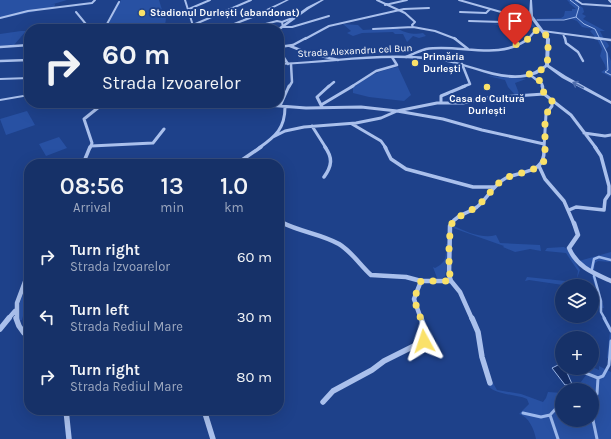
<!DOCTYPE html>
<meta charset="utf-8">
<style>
body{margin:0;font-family:Karla,sans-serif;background:#233d71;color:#f1f3f6;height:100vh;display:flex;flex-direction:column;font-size:15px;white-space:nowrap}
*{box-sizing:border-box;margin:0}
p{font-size:13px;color:#9ea9c0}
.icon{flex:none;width:22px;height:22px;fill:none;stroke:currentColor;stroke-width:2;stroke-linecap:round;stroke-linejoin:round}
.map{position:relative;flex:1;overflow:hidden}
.drawer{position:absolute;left:24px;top:159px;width:260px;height:256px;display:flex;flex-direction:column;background:#163168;border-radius:16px;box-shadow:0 4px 16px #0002,0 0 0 1px #354c7c}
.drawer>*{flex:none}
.top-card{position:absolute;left:24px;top:24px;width:260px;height:84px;border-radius:16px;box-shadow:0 4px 16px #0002,0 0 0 1px #354c7c;background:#163168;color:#f1f3f6;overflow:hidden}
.fabs{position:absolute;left:555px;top:279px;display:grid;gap:8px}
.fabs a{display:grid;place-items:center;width:44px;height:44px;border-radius:50%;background:#163168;box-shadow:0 4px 16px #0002,0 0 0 1px #354c7c;font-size:20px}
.pin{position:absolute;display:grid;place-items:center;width:34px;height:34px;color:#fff;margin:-41px -17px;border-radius:50% 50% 50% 0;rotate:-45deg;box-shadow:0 0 4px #0007}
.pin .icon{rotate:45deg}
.me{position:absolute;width:44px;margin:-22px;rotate:355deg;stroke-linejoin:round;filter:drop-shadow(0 0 3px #0008)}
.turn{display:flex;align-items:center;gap:14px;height:84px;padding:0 12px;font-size:18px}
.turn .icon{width:52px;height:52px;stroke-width:2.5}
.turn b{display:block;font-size:28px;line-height:34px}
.eta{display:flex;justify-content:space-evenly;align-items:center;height:68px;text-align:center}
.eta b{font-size:24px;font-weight:600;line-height:28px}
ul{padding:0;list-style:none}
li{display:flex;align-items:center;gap:12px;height:60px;padding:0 12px}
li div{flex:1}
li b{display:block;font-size:15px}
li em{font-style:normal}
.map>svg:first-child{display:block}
.green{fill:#2851a3}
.water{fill:#152f69;stroke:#9db9ed}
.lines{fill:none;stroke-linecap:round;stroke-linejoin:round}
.stream-far2{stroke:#9db9ed;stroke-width:1}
.stream-far1{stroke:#9db9ed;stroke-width:2.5}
.stream{stroke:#9db9ed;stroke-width:3}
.minor-far5{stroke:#aac0ec;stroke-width:2}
.minor-far4{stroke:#aac0ec;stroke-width:2.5}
.minor-far3{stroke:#aac0ec;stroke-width:3}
.minor-far2{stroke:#aac0ec;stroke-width:3.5}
.minor-far1{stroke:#aac0ec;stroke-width:4.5}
.minor{stroke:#aac0ec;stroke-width:5.5}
.tertiary{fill:#aac0ec;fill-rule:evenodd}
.oneway{stroke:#4f6dac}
.route{stroke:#fae169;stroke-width:7;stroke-dasharray:0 12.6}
.poi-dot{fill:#fae169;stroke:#1e418a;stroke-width:1.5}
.labels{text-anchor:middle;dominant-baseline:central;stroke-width:4;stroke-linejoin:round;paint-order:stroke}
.far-poi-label{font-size:10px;font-weight:bold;fill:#fff;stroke:#1e418a;text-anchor:start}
.far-street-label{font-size:10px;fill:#fff;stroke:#1e418a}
</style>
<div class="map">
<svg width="611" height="439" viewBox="0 0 611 439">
<rect width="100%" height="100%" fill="#1e418a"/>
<!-- green -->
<path class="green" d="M0,0H67L50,5L55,4L54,8L37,10V11L0,19Z
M121,0H159L163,13L188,11L170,14L166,18L165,26L110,27L108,24Z
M567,0H575L579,5L583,8L584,12L582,14L586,16L583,19L605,31H600L604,39L596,38L590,31L593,29L582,27L577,21L572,19L539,21L536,19L561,18L564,16L565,11H572V9H576L569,3H570Z
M522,16L528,17L536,28L517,23L507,27L509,30L507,32C501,30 502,25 493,24L512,22Z
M343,24L358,25L363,30L397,28C404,33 415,35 423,33L426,36L419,38L413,36L407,42L403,34H395L393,32L362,33L353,36L347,33L351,31Z
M21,31H26L14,45L0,46V34Z
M597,39C602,40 607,40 609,46L606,49L611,61V77L601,72L606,69L605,65L600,56L602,49Z
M398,67L411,95L404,101L369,97L353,93V88C367,76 380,70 398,67Z
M488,76H489L526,79L515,83L520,96H516L508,87L505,80Z
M27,111L35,125L6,135L0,119Z
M59,137L67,148L46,156L39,144Z
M454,226C466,232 483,239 496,235L500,243L540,245L541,251L530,249L515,252L503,247L504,246L453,228Z
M446,244H448L447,264L445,276L443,278H437L433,267L435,268C447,262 446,256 446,244Z
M564,247L567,249L580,270L577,278L580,282L570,286L529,280L525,281L527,277L565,281L577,278L578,271L566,253L545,251L547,248Z
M611,252V262L598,261L595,263L594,270L587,269L579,261Z
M592,276L595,277L604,308H602V313L611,329V360L607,358L610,331L600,313L599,301Z
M27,284H29V293L22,320L19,321L20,302Z
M599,366L611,372V439H536C534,429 529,417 519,414L529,404L527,399C515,394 498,395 489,387L493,383L497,390L521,394L543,402L546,398L548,392L562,393V420H592V390H575L592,367L599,370Z"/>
<!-- water -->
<path class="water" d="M558,365L565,368L572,384L565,385L552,368Z"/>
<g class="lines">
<!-- stream-far2 -->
<path class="stream-far2" d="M570,0L579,7L576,17L584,24L595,29L607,53L608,70L605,72L611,75
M537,20H564L576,17"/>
<!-- stream-far1 -->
<path class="stream-far1" d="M592,269L594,259L599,257L611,260
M594,276L601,301V312L605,319"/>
<!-- stream -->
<path class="stream" d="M604,318L611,331
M573,368L598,378L603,376L609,365L611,341
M592,398L597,394L598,378
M523,413L541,417L550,415
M592,415L597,439
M558,439L550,415L562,402"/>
<!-- minor-far5 -->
<path class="minor-far5" d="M185,0L194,29
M377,0L405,13L415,22L412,25L413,27L435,31L456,39
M459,0L501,12L531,16
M576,0L582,4L611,6
M609,0L611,2
M385,5L407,0
M189,9L210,0
M76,12L90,29
M460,12L486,13L490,9
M0,18L28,11L92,3L95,0
M469,21L502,22L521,16
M282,22L295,17
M193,25L251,0
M110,27L107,24L119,2
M89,29L126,26L142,28L141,29
M246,29L277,21L282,22L283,27H292L329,16
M373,29L413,27
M543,31L603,39
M563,34L565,39
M305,39L329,26L404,9L429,8
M528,39L535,31L541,29"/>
<!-- minor-far4 -->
<path class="minor-far4" d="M454,38L468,49
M565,38L566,43L578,52L583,61
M595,38L611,40
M290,46L308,53L338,60
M0,47L29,45
M279,47L293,45L306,38
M279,50L288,64
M406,57C413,54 419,51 426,49C459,43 500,62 529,38
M0,61L29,60
M462,64L470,84L462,87
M529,74L542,84L543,87
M289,87L292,82L291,64
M328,87L334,82
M351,87L376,71L397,65L392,57"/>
<!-- minor-far3 -->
<path class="minor-far3" d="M542,86L544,94
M544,94L571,115L596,148
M241,103L306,108L361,107L397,111L437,103H463L486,98L544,94
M441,103V96L465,86
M321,105L353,86
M280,106L289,86
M322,107L317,97L329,86
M352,124L381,141L386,148
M312,126L326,148
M584,133L605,136L611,135
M273,137L285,131L304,127L356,123L381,118L397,111L443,119L482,130L544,144
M91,146L153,143L164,129
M90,148L92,143L84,119L104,103
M259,148C276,136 285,128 285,107
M544,148L546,114L552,106V101"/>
<!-- minor-far2 -->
<path class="minor-far2" d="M385,147L391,159L406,169L473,187H494
M83,164L90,147
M236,164L261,147
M539,166L545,179L564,201L574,224
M324,177C332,166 333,158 325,147
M569,210L576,207L604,210L605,200L609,194V186L601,156L595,147
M279,221L285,224
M451,224C457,214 469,213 477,207C487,199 494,184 506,178C524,170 546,174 544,147"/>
<!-- minor-far1 -->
<path class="minor-far1" d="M283,223C301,232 321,234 339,244C352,252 360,265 371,275L406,277L421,281H451
M452,223L450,226L449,275L451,281L460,292L472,319
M574,223L578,235L569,248C577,267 593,273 611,281
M421,281L414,299L421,319
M8,319L15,311
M17,319V303L29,271"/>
<!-- minor -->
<path class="minor" d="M16,318L19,326L24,333L29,334
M472,318L478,332L482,357L490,383
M0,329L9,318
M323,402L333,391L372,370L384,361L424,341L426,334L421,318
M66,410L69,439
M204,410L213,439"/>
<!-- tertiary -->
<path class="tertiary" d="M286,0H289L258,16L224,29H219L256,14Z
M321,0H324L309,9L280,30L277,29L307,7Z
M530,0H532L533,16L550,39L549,65L566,76L611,101V104L562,78L547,67C544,69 540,72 537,74C505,87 472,65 441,61C387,53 333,63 279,65V63C333,61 389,50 443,59C470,63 509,84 535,71C538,69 542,67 545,65L546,39L529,16Z
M29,77V79L0,80V78Z
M29,94V96L0,101V99Z"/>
</g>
<!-- one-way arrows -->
<defs><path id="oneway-shaft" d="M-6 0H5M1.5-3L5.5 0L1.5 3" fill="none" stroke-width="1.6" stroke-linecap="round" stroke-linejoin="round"/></defs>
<use class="oneway" href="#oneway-shaft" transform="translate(578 85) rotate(-153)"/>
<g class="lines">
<!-- route -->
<path class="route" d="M424,341L426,334L414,299L421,281H451C448,270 448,230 453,221C460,215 470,212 477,206C488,198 493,185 506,178C519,172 535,173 545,160V119L548,111L552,106V101L544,94L542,84L539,80L529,74L543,69L547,65C548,55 551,32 539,29L533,32L527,40L515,45"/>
</g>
<!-- markers -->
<g class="poi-dot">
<circle cx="142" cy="13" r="4"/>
<circle cx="415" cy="63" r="4"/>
<circle cx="487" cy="87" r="4"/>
</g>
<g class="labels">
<!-- far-poi labels -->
<g class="far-poi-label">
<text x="150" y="13">Stadionul Durlești (abandonat)</text>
<text x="423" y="57">Primăria<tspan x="423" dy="12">Durlești</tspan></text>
<text x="487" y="99" text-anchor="middle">Casa de Cultură<tspan x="487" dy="12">Durlești</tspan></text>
</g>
<!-- far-street labels -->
<g class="far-street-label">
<text transform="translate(355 51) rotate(-3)">Strada Alexandru cel Bun</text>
</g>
</g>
</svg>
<div class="fabs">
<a><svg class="icon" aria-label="layers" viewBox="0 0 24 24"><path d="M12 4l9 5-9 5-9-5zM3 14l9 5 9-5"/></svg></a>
<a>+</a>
<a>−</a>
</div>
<div class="pin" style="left:515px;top:45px;background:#d93025"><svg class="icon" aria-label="arrive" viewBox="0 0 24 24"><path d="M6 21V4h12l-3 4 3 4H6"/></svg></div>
<svg class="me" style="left:424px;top:341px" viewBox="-20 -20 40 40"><path d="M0-17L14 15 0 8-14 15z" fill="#fae169" stroke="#fff" stroke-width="4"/></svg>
<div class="top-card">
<div class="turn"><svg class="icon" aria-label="right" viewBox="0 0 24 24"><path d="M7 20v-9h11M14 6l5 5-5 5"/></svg><div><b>60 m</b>Strada Izvoarelor</div></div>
</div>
<section class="drawer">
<div class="eta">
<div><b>08:56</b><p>Arrival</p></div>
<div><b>13</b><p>min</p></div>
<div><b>1.0</b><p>km</p></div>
</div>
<ul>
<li><svg class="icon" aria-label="right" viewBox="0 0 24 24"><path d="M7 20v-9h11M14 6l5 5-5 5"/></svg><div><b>Turn right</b><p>Strada Izvoarelor</p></div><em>60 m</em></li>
<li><svg class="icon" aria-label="left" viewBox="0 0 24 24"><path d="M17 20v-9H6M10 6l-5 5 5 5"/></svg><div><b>Turn left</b><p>Strada Rediul Mare</p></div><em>30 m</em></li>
<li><svg class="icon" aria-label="right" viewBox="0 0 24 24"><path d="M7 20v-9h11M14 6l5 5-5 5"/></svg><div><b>Turn right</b><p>Strada Rediul Mare</p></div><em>80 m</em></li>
</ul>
</section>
</div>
